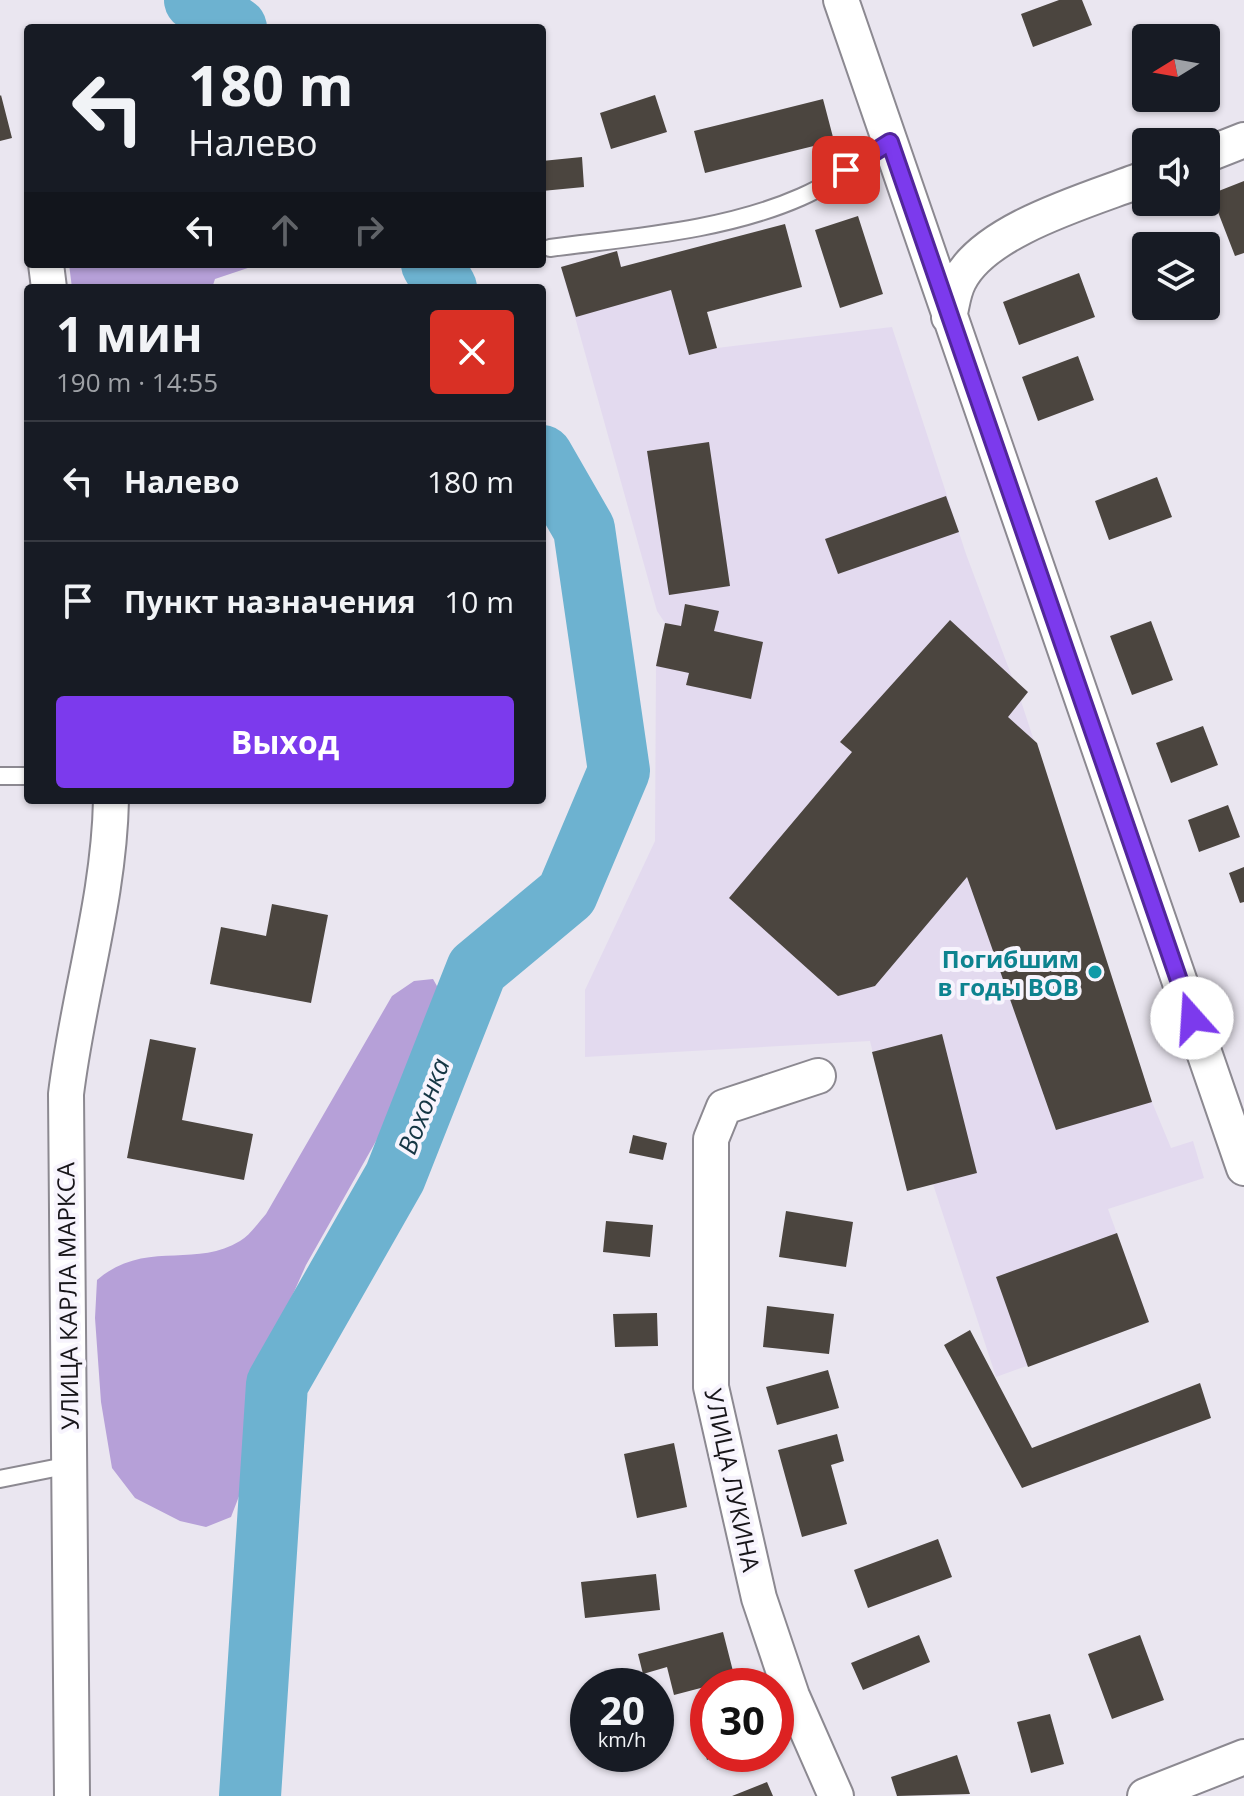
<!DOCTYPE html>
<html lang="ru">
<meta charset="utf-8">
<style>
body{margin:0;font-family:"Open Sans",sans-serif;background:#242831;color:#f1f3f6;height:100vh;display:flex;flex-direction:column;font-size:30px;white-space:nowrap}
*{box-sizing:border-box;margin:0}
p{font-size:26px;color:#9ea1a6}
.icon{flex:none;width:44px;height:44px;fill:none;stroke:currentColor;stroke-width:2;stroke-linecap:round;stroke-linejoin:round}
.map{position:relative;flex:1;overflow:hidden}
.details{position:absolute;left:24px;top:284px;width:522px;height:520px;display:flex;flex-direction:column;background:#171b24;border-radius:8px;box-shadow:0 2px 6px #0004}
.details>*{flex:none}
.guide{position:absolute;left:24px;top:24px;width:522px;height:244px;border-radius:8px;box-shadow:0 2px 6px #0004;background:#171b24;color:#f1f3f6;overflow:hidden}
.needle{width:52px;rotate:259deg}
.buttons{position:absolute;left:1132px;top:24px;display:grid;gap:16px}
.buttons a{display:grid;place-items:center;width:88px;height:88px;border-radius:8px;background:#171b24;box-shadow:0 2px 6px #0004;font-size:40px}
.speed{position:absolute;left:570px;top:1668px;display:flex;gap:16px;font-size:40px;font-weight:700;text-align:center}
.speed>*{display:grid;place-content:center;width:104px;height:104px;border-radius:50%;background:#171b24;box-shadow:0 2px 6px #0004;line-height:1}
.speed small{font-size:20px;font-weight:400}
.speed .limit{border:12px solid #d22;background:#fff;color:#111}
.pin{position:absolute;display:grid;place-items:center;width:68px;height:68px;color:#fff;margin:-34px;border-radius:16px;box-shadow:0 4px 12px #0006}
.me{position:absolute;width:88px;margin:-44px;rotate:341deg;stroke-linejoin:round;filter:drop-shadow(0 0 6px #0008)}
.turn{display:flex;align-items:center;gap:28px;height:168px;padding:0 32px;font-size:36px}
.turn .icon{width:104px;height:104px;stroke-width:2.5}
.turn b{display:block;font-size:56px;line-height:68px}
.lanes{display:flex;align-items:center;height:76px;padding:0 32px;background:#0003;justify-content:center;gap:40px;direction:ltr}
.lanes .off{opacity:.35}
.round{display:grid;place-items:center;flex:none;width:84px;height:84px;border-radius:8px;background:#242831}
.head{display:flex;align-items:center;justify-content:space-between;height:136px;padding:0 32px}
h1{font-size:48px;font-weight:700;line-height:60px}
.primary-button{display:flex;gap:16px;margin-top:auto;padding:16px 32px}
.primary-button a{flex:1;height:92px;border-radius:8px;background:#7c3aed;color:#fff;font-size:32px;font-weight:700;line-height:92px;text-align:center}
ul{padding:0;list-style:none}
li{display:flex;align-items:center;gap:24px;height:120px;padding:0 32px;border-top:2px solid #363941}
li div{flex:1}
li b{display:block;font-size:30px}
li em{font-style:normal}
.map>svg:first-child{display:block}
.industrial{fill:#e3daef}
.forest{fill:#b6a0d8}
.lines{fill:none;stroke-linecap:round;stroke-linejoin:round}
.river{stroke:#6db2d0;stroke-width:62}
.building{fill:#4b453f}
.lane-casing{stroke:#8c8991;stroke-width:20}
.street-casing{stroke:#8c8991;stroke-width:38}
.lane{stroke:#fff;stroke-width:16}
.street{stroke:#fff;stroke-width:34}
.route-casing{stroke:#51269a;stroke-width:20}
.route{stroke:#7c3aed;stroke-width:14}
.culture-dot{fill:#0f9aa8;stroke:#f7f4fd;stroke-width:3}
.labels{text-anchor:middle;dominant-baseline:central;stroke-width:8;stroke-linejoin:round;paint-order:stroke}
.culture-label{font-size:24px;font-weight:bold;fill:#0d838f;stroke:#f7f4fd;text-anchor:end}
.street-label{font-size:24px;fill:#171519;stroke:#f7f4fd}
.water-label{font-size:26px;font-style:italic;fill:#153644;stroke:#f7f4fd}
</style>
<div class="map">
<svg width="1244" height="1796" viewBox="0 0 1244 1796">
<rect width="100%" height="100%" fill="#eae6f0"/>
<!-- industrial -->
<path class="industrial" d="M617,251L631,301L671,290L689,355L717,348L892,327L966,554L1012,677L1028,692L1021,701L1152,1102L1171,1148L1193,1141L1204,1178L1108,1209L1149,1322L996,1377L933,1184L907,1191L870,1041L585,1057V990L655,841L656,666L665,623L657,611L561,267Z"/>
<!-- forest -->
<path class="forest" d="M69,264H260L215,279L212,288H72Z
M433,979L446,1002L402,1095L306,1265L264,1359L251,1465L231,1517L206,1527L180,1521L135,1498L112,1468L101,1402L95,1318L97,1280C144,1239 195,1269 240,1241C250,1235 258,1223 266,1214L392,996L414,981Z"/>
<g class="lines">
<!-- river -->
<path class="river" d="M195,0L236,28
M432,264L446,288
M250,1796L277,1384L395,1177L477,969L567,894L619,771L584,529L542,456"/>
</g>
<!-- building -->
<path class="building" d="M1059,0H1082L1092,25L1033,47L1021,14Z
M1,95L12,138L0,141V96Z
M655,95L667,132L611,149L600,113Z
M823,99L834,141L705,173L694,131Z
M582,157L584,187L542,191V161Z
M1244,181V253L1235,256L1211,194Z
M858,216L883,294L840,308L815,230Z
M785,224L802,287L707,312L717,348L689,355L671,290L576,317L561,267L617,251L621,267Z
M1079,273L1095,317L1019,345L1003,302Z
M1078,356L1094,400L1038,421L1022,377Z
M709,442L730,586L669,595L647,451Z
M1157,477L1172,517L1109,540L1095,501Z
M946,496L959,532L838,574L825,539Z
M685,604L719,611L714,631L763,642L751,699L686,685L689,673L656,666L665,623L681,626Z
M950,620L1028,692L1008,717L1037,743L1152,1102L1056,1130L967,877L875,986L838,996L729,898L852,752L840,742Z
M1151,621L1173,680L1132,695L1110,636Z
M1203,726L1218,765L1171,783L1156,743Z
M1228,805L1240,837L1199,852L1188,820Z
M1244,867V902L1240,903L1229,873Z
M272,904L328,915L311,1003L210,984L221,927L266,936Z
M942,1034L977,1173L907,1191L872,1052Z
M150,1039L196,1048L182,1120L253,1134L244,1180L127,1158Z
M633,1135L667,1143L663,1160L629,1153Z
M786,1211L853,1222L846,1267L779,1257Z
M606,1221L653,1225L650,1257L603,1252Z
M1117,1233L1149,1322L1028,1367L996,1277Z
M767,1306L834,1314L829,1354L763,1347Z
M657,1313L658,1346L615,1347L613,1314Z
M970,1330L1032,1448L1200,1383L1211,1418L1022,1488L944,1345Z
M828,1370L839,1408L777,1425L766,1387Z
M837,1434L844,1461L831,1465L847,1524L802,1537L778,1450Z
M674,1443L687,1507L637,1518L624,1454Z
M938,1539L952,1577L868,1608L854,1570Z
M656,1574L660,1610L585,1618L581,1582Z
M723,1632L735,1679L674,1695L667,1667L643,1674L638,1654Z
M919,1635L930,1662L863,1690L851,1663Z
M1140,1635L1164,1700L1112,1719L1088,1654Z
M1050,1714L1064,1764L1031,1773L1017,1722Z
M708,1723V1754L716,1755L707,1760L698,1726Z
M957,1755L970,1794L897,1796L891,1777Z
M767,1782L773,1796H732Z"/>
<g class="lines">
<!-- lane casing -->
<g class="lane-casing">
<path id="lane" d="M550,248C633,237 724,231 801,197C832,184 862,160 890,142
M0,776H28
M0,1479L70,1465"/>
</g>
<!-- street casing -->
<g class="street-casing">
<path id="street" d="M841,0L1244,1168
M1206,155L1244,140
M46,264L49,288
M949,317C952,306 953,292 959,281C985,228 1093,199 1146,178
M818,1076L724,1107L711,1139V1387L759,1598L792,1696L836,1796
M72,1796L66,1094C78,995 109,900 111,800
M1145,1796L1244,1757"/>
</g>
<!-- lane -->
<use href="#lane" class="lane"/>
<!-- street -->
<use href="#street" class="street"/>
</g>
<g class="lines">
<!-- route casing -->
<g class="route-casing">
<path id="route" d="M846,170L890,142L1192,1018"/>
</g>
<!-- route -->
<use href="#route" class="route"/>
</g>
<!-- markers -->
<circle class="culture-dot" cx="1095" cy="972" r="8"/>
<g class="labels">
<!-- culture labels -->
<g class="culture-label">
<text x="1079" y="958">Погибшим<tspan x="1079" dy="28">в годы ВОВ</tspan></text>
</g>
<!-- street labels -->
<g class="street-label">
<text transform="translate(67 1296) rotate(-91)">УЛИЦА КАРЛА МАРКСА</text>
<text transform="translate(733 1480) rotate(78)">УЛИЦА ЛУКИНА</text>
</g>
<!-- water labels -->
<g class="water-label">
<text transform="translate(423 1106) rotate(-69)">Вохонка</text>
</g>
</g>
</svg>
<div class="buttons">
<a><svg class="needle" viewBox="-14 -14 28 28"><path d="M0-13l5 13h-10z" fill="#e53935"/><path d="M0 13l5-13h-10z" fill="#9ea1a6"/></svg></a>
<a><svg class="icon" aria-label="sound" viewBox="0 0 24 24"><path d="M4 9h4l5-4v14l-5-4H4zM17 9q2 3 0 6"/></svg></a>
<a><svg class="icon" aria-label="layers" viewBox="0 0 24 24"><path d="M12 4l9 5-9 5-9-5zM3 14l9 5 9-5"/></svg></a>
</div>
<div class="speed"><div>20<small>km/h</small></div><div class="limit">30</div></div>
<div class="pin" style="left:846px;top:170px;background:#d93025"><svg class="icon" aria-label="arrive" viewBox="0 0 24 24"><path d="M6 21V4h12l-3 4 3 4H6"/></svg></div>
<svg class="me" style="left:1192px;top:1018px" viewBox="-20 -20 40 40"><circle r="19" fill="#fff"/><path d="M0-13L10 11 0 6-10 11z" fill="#7c3aed"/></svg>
<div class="guide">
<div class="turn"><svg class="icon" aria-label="left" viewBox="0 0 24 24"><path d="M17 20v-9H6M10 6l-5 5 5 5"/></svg><div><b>180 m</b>Налево</div></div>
<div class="lanes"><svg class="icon" aria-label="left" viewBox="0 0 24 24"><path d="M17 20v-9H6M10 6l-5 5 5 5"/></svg><svg class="icon off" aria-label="ahead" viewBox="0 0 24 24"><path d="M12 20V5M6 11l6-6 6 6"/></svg><svg class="icon off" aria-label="right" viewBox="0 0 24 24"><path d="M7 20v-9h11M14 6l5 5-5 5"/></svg></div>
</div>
<section class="details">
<div class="head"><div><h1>1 мин</h1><p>190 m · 14:55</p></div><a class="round" style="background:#d93025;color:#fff"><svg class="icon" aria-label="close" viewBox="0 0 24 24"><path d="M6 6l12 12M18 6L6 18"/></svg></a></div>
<ul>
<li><svg class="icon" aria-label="left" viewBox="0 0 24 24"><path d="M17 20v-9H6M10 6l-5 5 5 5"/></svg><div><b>Налево</b></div><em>180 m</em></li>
<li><svg class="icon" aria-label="arrive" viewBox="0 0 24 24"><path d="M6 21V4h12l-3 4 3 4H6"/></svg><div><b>Пункт назначения</b></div><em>10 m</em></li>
</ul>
<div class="primary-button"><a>Выход</a></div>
</section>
</div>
